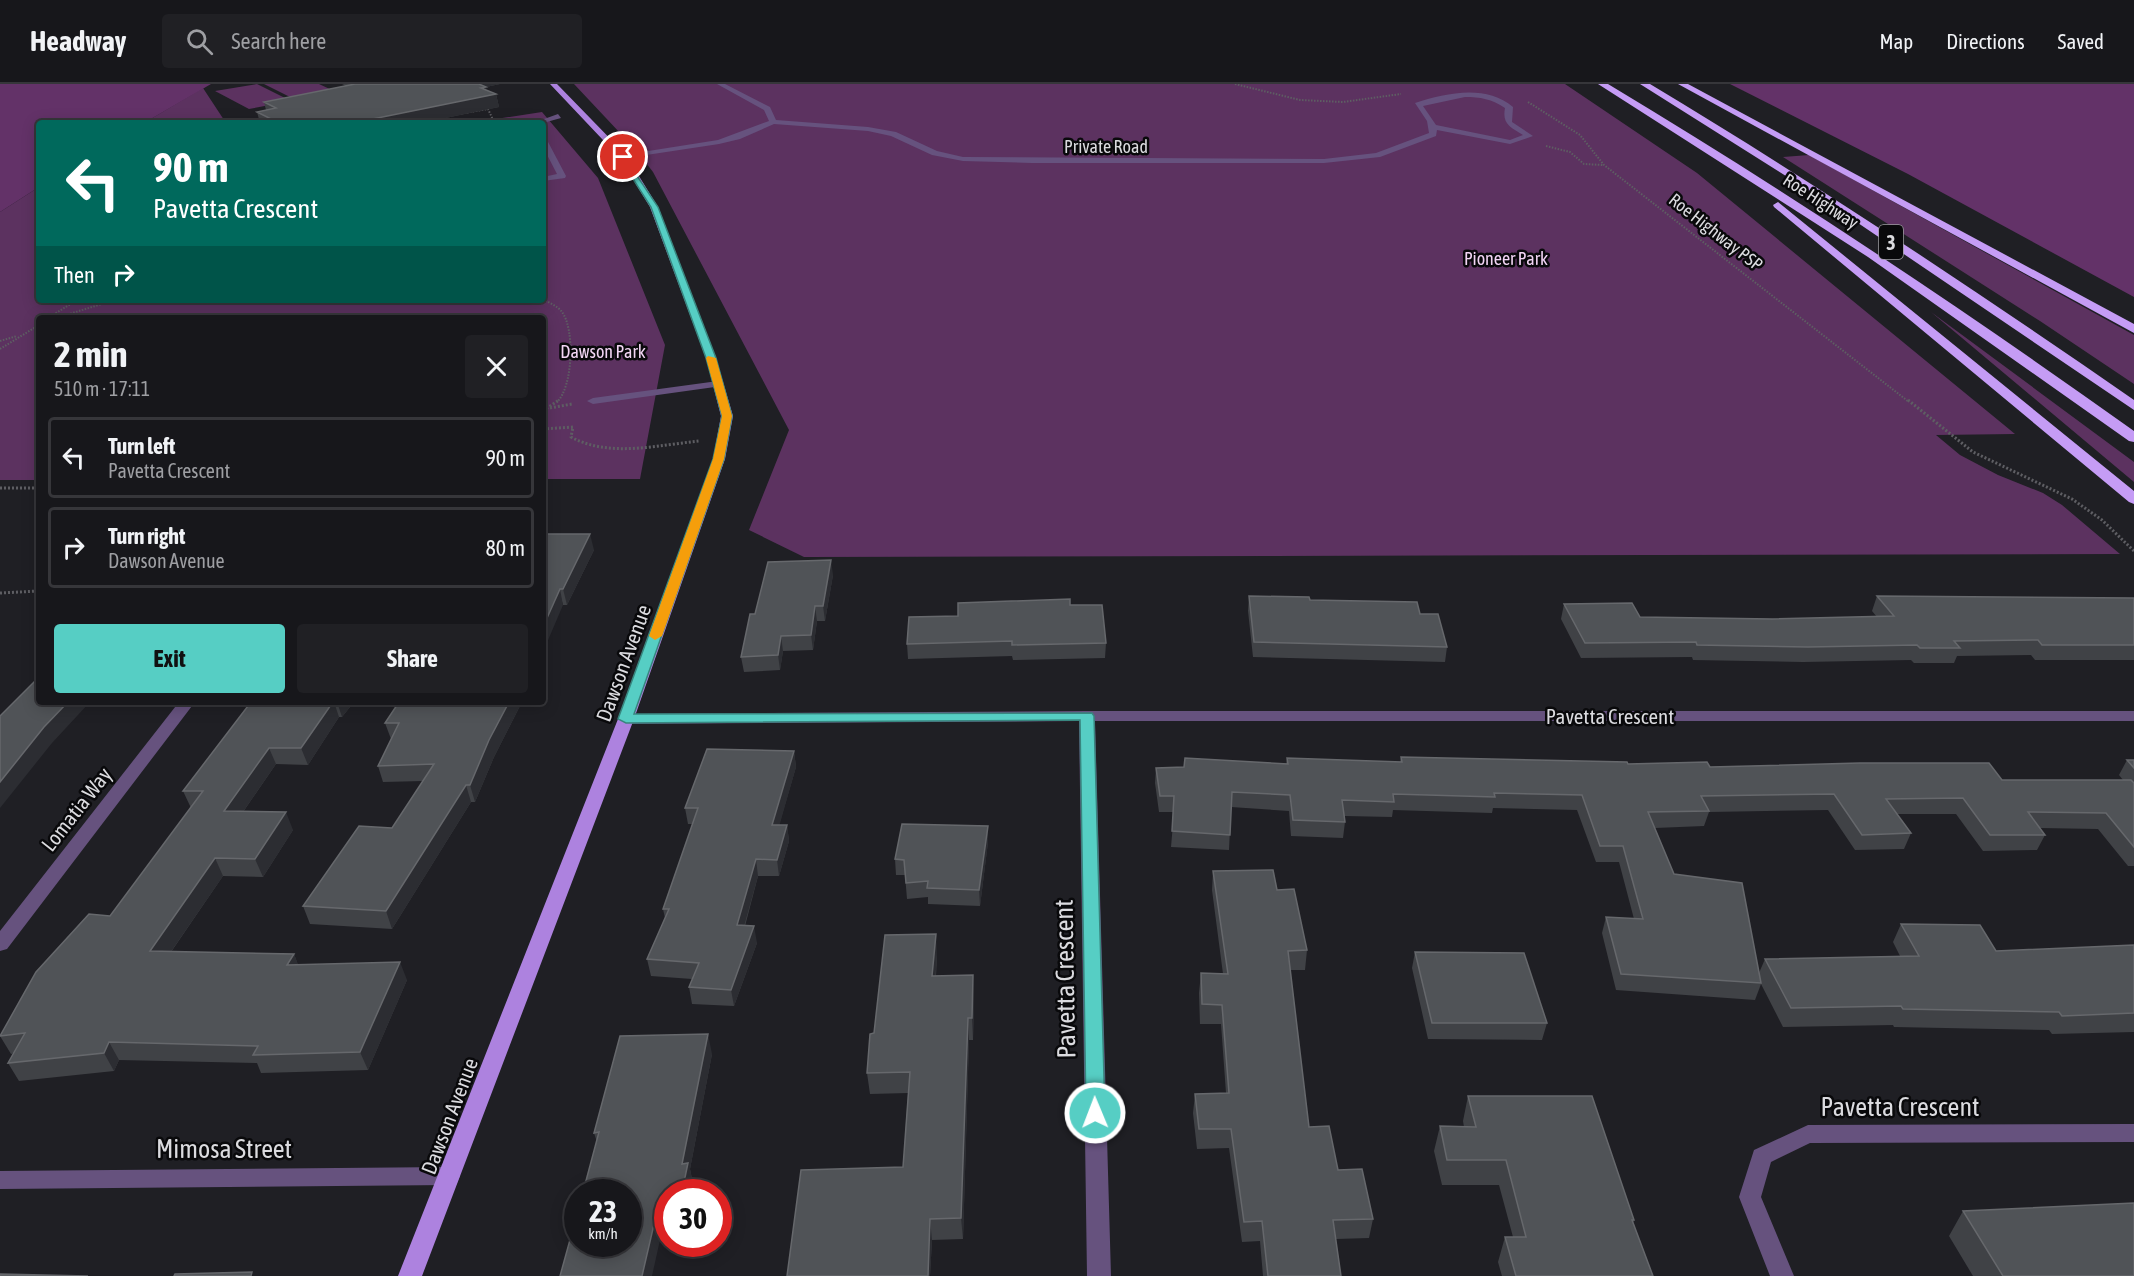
<!DOCTYPE html>
<meta charset="utf-8">
<style>
body{margin:0;font-family:"Asap Condensed",sans-serif;background:#202024;color:#f1f3f6;height:100vh;display:flex;flex-direction:column;font-size:22px;white-space:nowrap}
*{box-sizing:border-box;margin:0}
p{font-size:20px;color:#9e9fa3}
.icon{flex:none;width:33px;height:33px;fill:none;stroke:currentColor;stroke-width:2;stroke-linecap:round;stroke-linejoin:round}
.map{position:relative;flex:1;overflow:hidden}
.side{position:absolute;left:36px;top:231px;width:510px;height:390px;display:flex;flex-direction:column;background:#17171b;border-radius:6px;box-shadow:0 3px 15px #0003,0 0 0 2px #36363a}
.side>*{flex:none}
.top-card{position:absolute;left:36px;top:36px;width:510px;height:183px;border-radius:6px;box-shadow:0 3px 15px #0003,0 0 0 2px #36363a;background:#00695c;color:#fff;overflow:hidden}
.speed{position:absolute;left:564px;top:1095px;display:flex;gap:12px;font-size:30px;font-weight:700;text-align:center}
.speed>*{display:grid;place-content:center;width:78px;height:78px;border-radius:50%;background:#17171b;box-shadow:0 3px 15px #0003,0 0 0 2px #36363a;line-height:1}
.speed small{font-size:15px;font-weight:400}
.speed .limit{border:9px solid #d22;background:#fff;color:#111}
.pin{position:absolute;display:grid;place-items:center;width:51px;height:51px;color:#fff;margin:-26px;border:3px solid #fff;border-radius:50%;box-shadow:0 2px 6px #0007}
.me{position:absolute;width:66px;margin:-33px;rotate:359deg;stroke-linejoin:round;filter:drop-shadow(0 0 4px #0008)}
.turn{display:flex;align-items:center;gap:21px;height:126px;padding:0 18px;font-size:27px}
.turn .icon{width:78px;height:78px;stroke-width:2.5}
.turn b{display:block;font-size:42px;line-height:51px}
.then{display:flex;align-items:center;height:57px;padding:0 18px;background:#0003;gap:12px;font-size:22px}
.round{display:grid;place-items:center;flex:none;width:63px;height:63px;border-radius:6px;background:#202024}
.head{display:flex;align-items:center;justify-content:space-between;height:102px;padding:0 18px}
h1{font-size:36px;font-weight:700;line-height:45px}
.primary-button{display:flex;gap:12px;margin-top:auto;padding:12px 18px}
.primary-button a{flex:1;height:69px;border-radius:6px;background:#56cec4;color:#111;font-size:24px;font-weight:700;line-height:69px;text-align:center}
.primary-button a+a{background:#202024;color:#f1f3f6}
ul{padding:0;list-style:none}
li{display:flex;align-items:center;gap:18px;height:81px;margin:0 12px 9px;padding:0 6px;border:3px solid #36363a;border-radius:6px}
li div{flex:1}
li b{display:block;font-size:22px}
li em{font-style:normal}
header{display:flex;align-items:center;gap:36px;box-sizing:border-box;height:84px;padding:0 30px;background:#17171b;border-bottom:2px solid #36363a}
header strong{font-size:28px}
nav{display:flex;gap:33px;margin-inline-start:auto;font-size:21px}
.search{width:420px;height:54px;background:#202024;display:flex;align-items:center;gap:15px;box-sizing:border-box;padding:0 21px;border-radius:6px;color:#9e9fa3;font-size:22px}
.map>svg:first-child{display:block}
.green{fill:#5c3260}
.forest{fill:#633268}
.lines{fill:none;stroke-linecap:round;stroke-linejoin:round}
.path-far1{stroke:#5e5e63;stroke-width:2;stroke-dasharray:1.5 1.5;stroke-linecap:butt}
.path{stroke:#5e5e63;stroke-width:3;stroke-dasharray:2 2;stroke-linecap:butt}
.minor{fill:#66527e;fill-rule:evenodd}
.major{fill:#ad82df;fill-rule:evenodd}
.highway{fill:#c59cf5;fill-rule:evenodd}
.wall{fill:#404246}
.shaded-wall{fill:#2c2d32}
.building{fill:#505357;stroke:#66686c;stroke-width:1.5}
.route{fill:#56cec4;stroke:#38867f;stroke-width:1.5}
.slow{fill:#f59e0b}
.labels{text-anchor:middle;dominant-baseline:central;stroke-width:5;stroke-linejoin:round;paint-order:stroke}
.far-street-label{font-size:18px;fill:#dbdbdf;stroke:#09090b}
.far-park-label{font-size:18px;fill:#f3d5f5;stroke:#09090b}
.shield{fill:#09090b;stroke:#9c9c9f;stroke-width:1.5}
.shield-label{font-size:20px;font-weight:bold;fill:#dbdbdf}
.street-label{font-size:21px;fill:#dbdbdf;stroke:#09090b}
.near-street-label{font-size:26px;fill:#dbdbdf;stroke:#09090b}
</style>
<header>
<strong>Headway</strong>
<div class="search"><svg class="icon" aria-label="search" viewBox="0 0 24 24"><circle cx="10" cy="10" r="6"/><path d="M15 15l6 6"/></svg>Search here</div>
<nav><a>Map</a><a>Directions</a><a>Saved</a></nav>
</header>
<div class="map">
<svg width="2134" height="1192" viewBox="0 0 2134 1192">
<rect width="100%" height="100%" fill="#1f1f24"/>
<!-- green -->
<path class="green" d="M257,0L291,17L249,25L215,7Z
M264,0H319L336,8L296,16Z
M574,0H1565L1697,89L2015,350L1936,351L1960,371L1998,391L2043,409L2062,421L2120,470L804,473L749,446L789,346L653,88L636,66Z
M203,4L226,39H144Z
M542,28L598,94L665,261L640,395H543V234H39V396H0V128L39,103V216H543V39H490L496,35Z
M1809,71L2134,251V300L2040,237L1783,73Z
M1931,228L2134,378V398Z"/>
<!-- forest -->
<path class="forest" d="M0,0H211L144,39H39V103L0,128Z
M1730,0H2134V213L1908,90Z"/>
<g class="lines">
<!-- path-far1 -->
<path class="path-far1" d="M1235,0L1300,16L1343,18L1401,10
M1528,18L1580,51L1604,81L1909,318
M458,30L488,25L494,38L491,39
M1546,62L1570,68L1584,80L1603,81
M543,215C549,219 558,222 562,228C575,245 573,303 557,318
M48,234L77,216
M56,234L115,216
M0,257L17,252
M0,265L39,241"/>
<!-- path -->
<path class="path" d="M1908,316L1973,368L2072,415L2102,436L2134,467
M550,324L572,320
M543,327L559,316
M543,345L573,343L571,353C609,374 658,361 699,357
M0,404H39
M0,509L39,507"/>
<!-- minor -->
<path class="minor" d="M717,0H725L770,23L776,36L868,43L896,48L937,67L963,73L1324,75L1376,69L1429,49L1427,37L1415,19C1446,9 1486,0 1513,23L1512,38L1533,52L1510,60L1437,46L1436,52L1380,73L1324,79H1032L963,77L932,71L891,52L868,47L774,40L740,55L719,60L620,75V71H623L718,56L769,37L764,26ZM1465,13C1480,13 1492,15 1505,24C1502,40 1510,43 1523,51L1510,56L1436,41L1423,22Z
M558,30L561,34L543,39H533Z
M543,54L547,56L566,92L565,94L543,97V93L557,90L543,63Z
M718,297L724,300L722,302L593,320L587,317L593,314Z
M179,618H195L7,865L0,867V847Z
M1087,627H2134V637H1095L1111,1192H1087L1079,637L626,640L618,635L626,630Z
M2134,1040V1058L1810,1059L1771,1078L1761,1113L1794,1192H1770L1739,1113L1754,1066L1808,1041Z
M449,1083L457,1085L460,1092L457,1099L449,1101L0,1105V1087Z"/>
<!-- major -->
<path class="major" d="M550,0H557L626,71L658,123L716,274L733,332L725,375L634,635L422,1192H398L618,635L713,375L721,332L706,274L650,123L620,74Z"/>
<!-- highway -->
<path class="highway" d="M1598,0H1608C1788,108 1963,225 2134,347V358L2129,357L1868,173Z
M1640,0H1650C1815,99 1975,206 2134,316V326L1827,118Z
M1678,0H1688L2134,240V249Z
M1778,118L2134,407V420L2129,418L1774,123L1773,121Z"/>
</g>
<!-- wall -->
<path class="wall" d="M342,0H500L486,3V6L496,10L499,23L421,39H260L257,28L266,26L264,18L346,2Z
M543,450L594,466L567,521H563Z
M833,491L825,537H817L813,566L783,567L780,586L744,588L741,573L755,530Z
M1249,512L1310,516L1420,530L1447,563L1445,578L1253,573L1248,527Z
M1877,512L2134,514V576H2035L2031,571L1957,572L1954,579H1914L1911,576L1803,578L1693,576L1692,573L1581,574L1561,535L1564,520L1640,533L1772,535L1877,533L1872,527Z
M1070,521L1106,559L1105,574L1013,576L1012,572L908,575L907,560L958,532Z
M251,618H354L342,633H339L308,681L276,680L243,728L293,746L263,793L223,792L171,868L294,870L298,881L407,896L368,986L261,989L257,979L119,976L114,987L19,997L8,979L14,969L11,970L0,952L110,832L191,724L183,707Z
M399,618H522L494,673L475,718H471L392,845L310,840L303,822L392,744L423,697L383,698L378,682L391,655L385,639Z
M794,667L796,683L779,741H787L789,757L779,792H758L745,842L757,859L734,922L692,920L689,903L692,895L651,892L647,875L665,834L663,825L693,740H688L685,724Z
M1401,673L1628,680L2002,696H2123L2119,691L2127,676H2134V782H2128L2098,745L2040,744L2045,751L2037,766L1983,767L1956,730H1897L1911,749L1904,765L1855,766L1828,726L1709,728L1704,742L1655,744L1674,790L1759,889L1765,875L1900,872L1893,858L1901,840L1996,867L2134,861V948L2052,950L2049,946L1894,943L1893,941L1783,943L1761,900L1755,916L1616,906L1602,849L1606,833L1634,835L1619,778H1596L1577,726L1493,724L1492,729L1393,726L1392,733L1345,732V738L1343,754L1291,752L1289,727L1231,723L1229,766L1171,763L1174,728H1159L1155,699L1156,684L1286,680L1287,674L1400,678Z
M988,758L980,822L928,820V813L907,815L905,791H896L895,775Z
M1213,787L1277,806L1307,866L1305,886H1290L1309,1043L1338,1086L1373,1135L1369,1154L1336,1155L1341,1192H1263L1260,1157L1242,1158L1229,1064L1197,1065L1193,1029L1195,1010L1226,1009L1221,940H1200L1199,909L1201,889L1223,890L1212,806Z
M1415,868L1547,939L1542,956L1428,955L1412,884Z
M937,871L936,892L974,912L973,956H969L963,1155L932,1156L930,1192H787L903,1083L908,1009L870,1010L867,989L874,949Z
M712,970L690,1085L693,1100L691,1108H668V1156H660L597,1058L594,1049Z
M1468,1012L1634,1136L1633,1139L1653,1192H1502L1498,1178L1505,1153H1513L1499,1101H1442L1434,1067L1440,1042L1464,1043L1463,1037Z
M1963,1127L2134,1192H1973L1949,1152Z"/>
<!-- shaded-wall -->
<path class="shaded-wall" d="M466,0H500L486,3L488,12L496,10L499,23L421,39H353Z
M590,450L594,466L567,521L563,505Z
M831,476L833,491L825,537L823,522Z
M560,505L563,521L543,568V543Z
M815,522L817,537L813,566L811,551Z
M781,552L783,567L780,586L778,571Z
M68,618H90L52,659L0,724V698L44,643Z
M333,618H334L339,633L308,681L301,664Z
M337,618H354L342,633Z
M509,618H522L494,673L475,718L470,701L489,656Z
M269,664L276,680L231,745L224,727Z
M794,667L796,683L775,757L772,741Z
M466,701L471,718L392,845L386,827Z
M286,728L293,746L263,793L255,775Z
M787,741L789,757L779,792L777,776Z
M988,742V758L980,822L979,806Z
M215,774L223,792L159,885L150,867Z
M756,775L758,792L740,857L737,841Z
M754,842L757,859L734,922L731,906Z
M936,850L937,871L934,913L932,892Z
M294,870L301,888L287,881Z
M400,878L407,896L368,986L360,968Z
M973,891L974,912L973,956L972,934Z
M968,934L969,956L963,1155L961,1134Z
M708,950L712,970L690,1085L693,1100L691,1108H682V1080Z
M109,958L119,976L114,987L104,969Z
M930,1135L932,1156L930,1192H928Z
M655,1136L660,1156L652,1192H642Z"/>
<!-- building -->
<path class="building" d="M355,0H479L486,3L481,4L496,10L353,39H279L257,28L276,24L264,18Z
M543,450H590L563,505H560L543,543Z
M831,476L823,522H815L811,551L781,552L778,571L741,573L750,530H755L768,478Z
M1249,512L1309,513L1310,516L1417,518L1420,530H1438L1447,563L1254,558Z
M1877,512L2134,514V561H2042L2038,556L1954,557L1960,564H1920L1917,561L1808,563L1697,561L1696,558L1585,559L1564,520L1632,519L1640,533L1772,535L1894,532Z
M1070,515V521H1102L1106,559L1012,561V557L907,560L909,533L958,532V519Z
M39,593V618H68L44,643L0,698V632Z
M251,618H333L301,664H269L224,727L286,728L255,775L215,774L150,867L294,870L287,881L400,878L360,968L253,971L258,962L109,958L104,969L8,979L25,949L0,952L36,888L89,830L110,832L203,707H183Z
M399,618H509L489,656L470,701H466L386,827L303,822L359,742L392,744L434,680L378,682L399,639H385Z
M707,665L794,667L772,741H787L777,776L756,775L737,841L754,842L731,906L689,903L699,879L647,875L669,825H663L698,724H685Z
M1401,673L1627,678L1628,680L1707,678L1710,683L1860,679H1989L2002,696H2131L2134,699V763L2106,729L2028,728L2045,751H1990L1963,714L1886,715L1911,749L1862,751L1834,710L1701,712L1709,727L1648,728L1674,790L1742,799L1761,899L1621,890L1606,833L1643,835L1623,762H1600L1582,711L1494,709L1495,713L1393,710L1394,718L1342,716L1345,738L1293,736L1290,711L1232,708L1230,751L1172,747L1174,712H1160L1156,684L1184,683L1185,674L1288,680L1287,674L1402,678Z
M2127,676H2134V684Z
M902,740L988,742L979,806L927,804L928,797L906,799L904,776L895,775Z
M1273,786L1277,806L1294,805L1307,866L1288,867L1309,1043L1329,1042L1338,1086L1362,1085L1373,1135L1333,1136L1341,1192H1268L1262,1137L1244,1138L1231,1045H1199L1195,1010L1229,1009L1222,921L1202,920L1201,889L1228,890L1213,787Z
M1901,840L1980,841L1996,867L2134,861V929L2062,932L2059,928L1903,925L1901,922L1791,924L1765,875L1919,872Z
M936,850L932,892L973,891L972,934H968L961,1134L930,1135L928,1192H787L801,1086L903,1083L910,988L867,989L870,950L874,949L885,851Z
M1415,868L1524,869L1547,939H1432Z
M708,950L682,1080L688,1079L682,1108H668V1135L655,1136L642,1192H560L578,1127V1160H628V1108H583L599,1048L594,1049L620,952Z
M1468,1012H1592L1634,1136H1632L1653,1192H1516L1505,1153H1526L1506,1076H1447L1440,1042L1476,1043Z
M2134,1119V1192H2003L1963,1127Z
M252,1188L251,1192H174L175,1190Z
M0,1190L88,1192H0Z"/>
<!-- route -->
<path class="route" d="M623,71L658,123L716,274L732,332L724,375L634,630L1092,629L1094,632L1105,1029L1102,1034L1095,1036L1089,1034L1086,1029L1080,636L626,639L618,635L713,375L722,332L706,274L651,123L619,73Z"/>
<!-- slow -->
<path class="slow" d="M708,272L716,274L732,332L724,375L662,552L655,556L649,552L713,375L722,332L706,274Z"/>
<g class="labels">
<!-- far-street labels -->
<g class="far-street-label">
<text x="1106" y="62">Private Road</text>
<text transform="translate(1821 117) rotate(33)">Roe Highway</text>
<text transform="translate(1716 148) rotate(38)">Roe Highway PSP</text>
</g>
<!-- far-park labels -->
<g class="far-park-label">
<text x="1506" y="174">Pioneer Park</text>
<text x="603" y="267">Dawson Park</text>
</g>
<!-- shield labels -->
<rect class="shield" x="1879" y="141" width="24" height="34" rx="4.5"/>
<g class="shield-label">
<text x="1891" y="158">3</text>
</g>
<!-- street labels -->
<g class="street-label">
<text transform="translate(623 579) rotate(-70)">Dawson Avenue</text>
<text x="1610" y="632">Pavetta Crescent</text>
<text transform="translate(76 725) rotate(-52)">Lomatia Way</text>
<text transform="translate(449 1032) rotate(-69)">Dawson Avenue</text>
</g>
<!-- near-street labels -->
<g class="near-street-label">
<text transform="translate(1065 895) rotate(-91)">Pavetta Crescent</text>
<text x="1900" y="1023">Pavetta Crescent</text>
<text x="224" y="1065">Mimosa Street</text>
</g>
</g>
</svg>
<div class="speed"><div>23<small>km/h</small></div><div class="limit">30</div></div>
<div class="pin" style="left:623px;top:73px;background:#d93025"><svg class="icon" aria-label="arrive" viewBox="0 0 24 24"><path d="M6 21V4h12l-3 4 3 4H6"/></svg></div>
<svg class="me" style="left:1095px;top:1029px" viewBox="-20 -20 40 40"><circle r="17" fill="#56cec4" stroke="#fff" stroke-width="3"/><path d="M0-11L8 9 0 5-8 9z" fill="#fff"/></svg>
<div class="top-card">
<div class="turn"><svg class="icon" aria-label="left" viewBox="0 0 24 24"><path d="M17 20v-9H6M10 6l-5 5 5 5"/></svg><div><b>90 m</b>Pavetta Crescent</div></div>
<div class="then">Then<svg class="icon" aria-label="right" viewBox="0 0 24 24"><path d="M7 20v-9h11M14 6l5 5-5 5"/></svg></div>
</div>
<section class="side">
<div class="head"><div><h1>2 min</h1><p>510 m · 17:11</p></div><a class="round"><svg class="icon" aria-label="close" viewBox="0 0 24 24"><path d="M6 6l12 12M18 6L6 18"/></svg></a></div>
<ul>
<li><svg class="icon" aria-label="left" viewBox="0 0 24 24"><path d="M17 20v-9H6M10 6l-5 5 5 5"/></svg><div><b>Turn left</b><p>Pavetta Crescent</p></div><em>90 m</em></li>
<li><svg class="icon" aria-label="right" viewBox="0 0 24 24"><path d="M7 20v-9h11M14 6l5 5-5 5"/></svg><div><b>Turn right</b><p>Dawson Avenue</p></div><em>80 m</em></li>
</ul>
<div class="primary-button"><a>Exit</a><a>Share</a></div>
</section>
</div>
